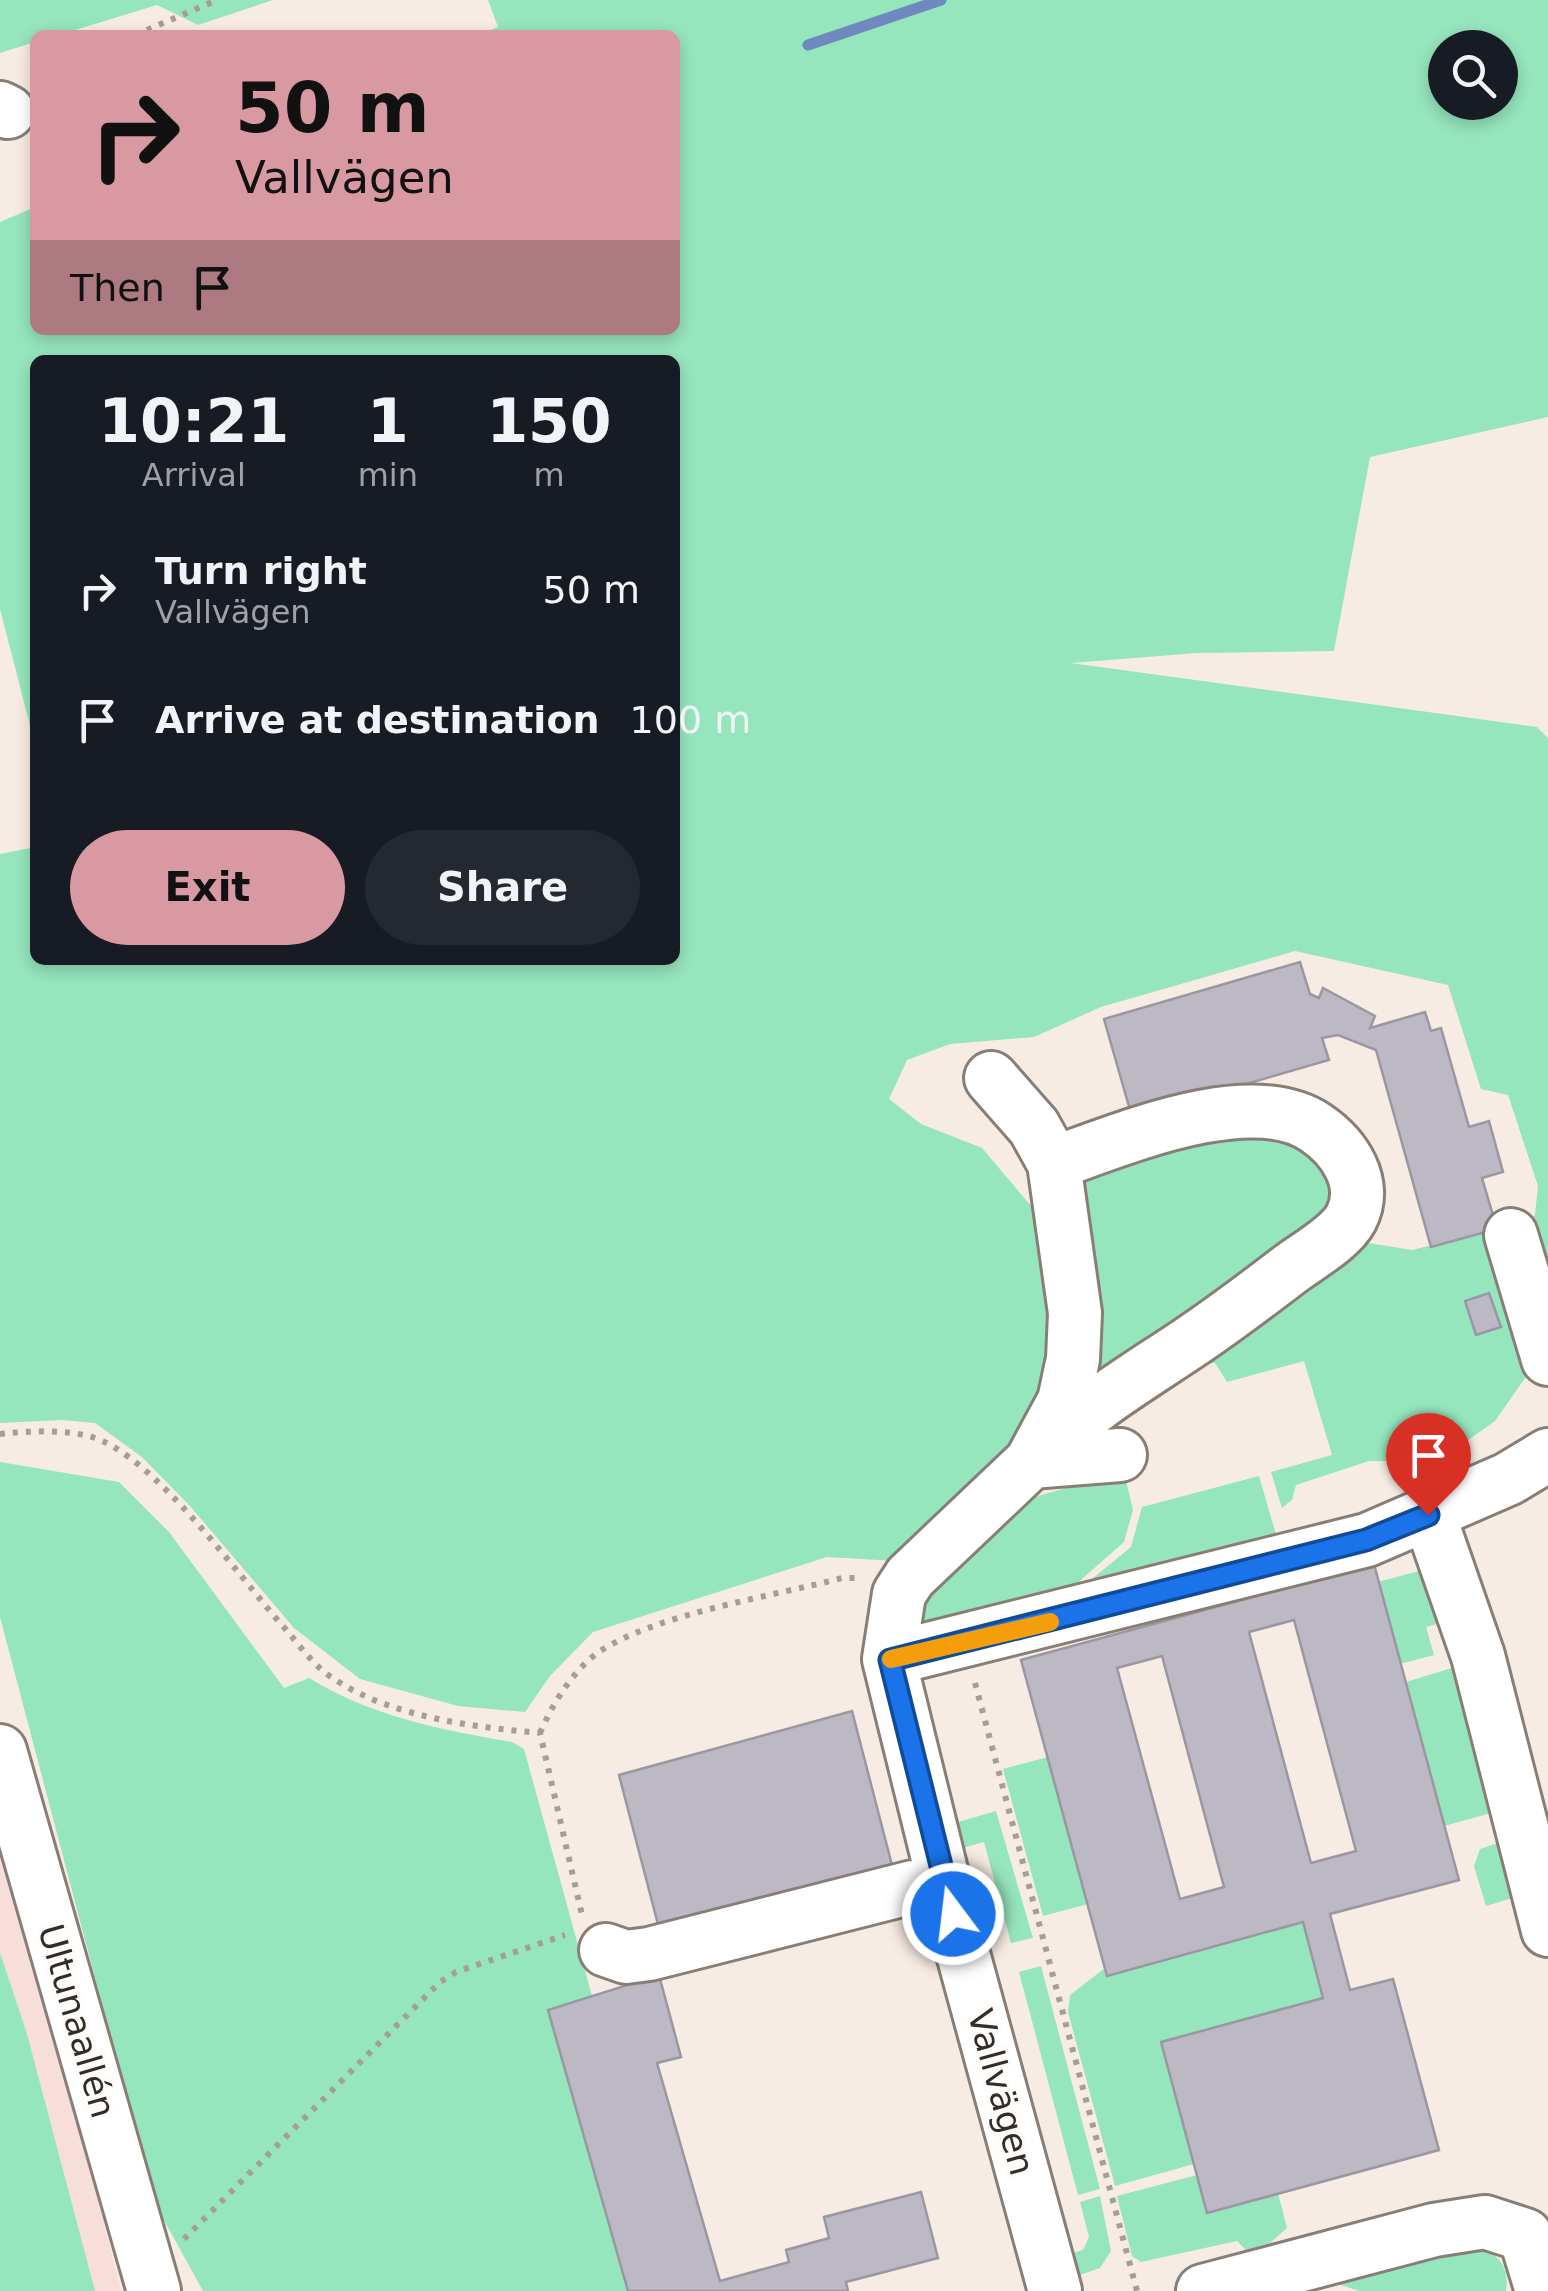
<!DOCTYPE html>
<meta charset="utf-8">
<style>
body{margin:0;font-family:"DejaVu Sans",sans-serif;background:#242831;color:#f1f3f6;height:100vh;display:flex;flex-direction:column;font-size:38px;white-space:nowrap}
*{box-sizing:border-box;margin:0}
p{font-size:32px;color:#9ea1a6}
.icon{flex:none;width:55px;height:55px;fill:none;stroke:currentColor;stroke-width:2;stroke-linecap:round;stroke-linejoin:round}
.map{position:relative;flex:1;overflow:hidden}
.side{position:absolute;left:30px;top:355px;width:650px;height:610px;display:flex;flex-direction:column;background:#171b24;border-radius:15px;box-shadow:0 5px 15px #0003}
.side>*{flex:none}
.hud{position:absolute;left:30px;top:30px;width:650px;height:305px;border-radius:15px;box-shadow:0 5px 15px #0003;background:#d999a2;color:#111;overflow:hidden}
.fabs{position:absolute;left:1428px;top:30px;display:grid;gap:20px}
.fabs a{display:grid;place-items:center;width:90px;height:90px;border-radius:50%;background:#171b24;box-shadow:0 5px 15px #0003;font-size:50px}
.pin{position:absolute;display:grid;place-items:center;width:85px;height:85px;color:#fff;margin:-102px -42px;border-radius:50% 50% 50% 0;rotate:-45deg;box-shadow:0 0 10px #0007}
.pin .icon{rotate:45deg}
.me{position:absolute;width:110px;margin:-55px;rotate:345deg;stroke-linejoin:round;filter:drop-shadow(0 0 8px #0008)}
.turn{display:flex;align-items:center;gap:35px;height:210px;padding:0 40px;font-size:45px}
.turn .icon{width:130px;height:130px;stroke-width:2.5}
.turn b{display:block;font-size:70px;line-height:85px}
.then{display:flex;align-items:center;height:95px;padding:0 40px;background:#0003;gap:20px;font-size:38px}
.eta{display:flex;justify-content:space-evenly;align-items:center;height:170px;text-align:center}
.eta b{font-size:60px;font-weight:800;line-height:70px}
.primary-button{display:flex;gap:20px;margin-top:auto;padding:20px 40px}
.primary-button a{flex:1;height:115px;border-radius:60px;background:#d999a2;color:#111;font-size:40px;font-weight:800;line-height:115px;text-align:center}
.primary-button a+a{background:#242831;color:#f1f3f6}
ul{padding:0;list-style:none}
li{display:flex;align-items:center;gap:30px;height:130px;padding:0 40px}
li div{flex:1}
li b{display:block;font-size:38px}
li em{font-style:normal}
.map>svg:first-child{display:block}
.education{fill:#f8ded8}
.green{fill:#95e5bd;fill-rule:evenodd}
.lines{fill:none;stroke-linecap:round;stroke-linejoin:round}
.stream{stroke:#6d89be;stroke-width:11}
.building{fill:#bcb8c4;stroke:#9a97a2;stroke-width:2.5;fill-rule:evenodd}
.minor-casing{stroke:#887e76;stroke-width:58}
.path{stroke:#a59d96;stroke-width:6;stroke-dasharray:5 8;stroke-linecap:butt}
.minor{stroke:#fff;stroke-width:52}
.route-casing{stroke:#114b97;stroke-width:25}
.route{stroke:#1a73e8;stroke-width:18}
.slow{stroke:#f59e0b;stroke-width:18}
.labels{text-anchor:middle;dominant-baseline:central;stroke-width:8;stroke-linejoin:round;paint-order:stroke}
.street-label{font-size:35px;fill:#312d29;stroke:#fefbf9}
</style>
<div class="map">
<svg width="1548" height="2291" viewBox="0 0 1548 2291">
<rect width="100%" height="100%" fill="#f7ece3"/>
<!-- education -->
<path class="education" d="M0,1814L121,2291H0Z"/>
<!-- green -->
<path class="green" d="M0,0H273L198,25L157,5L59,35H35V42L0,53Z
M488,0H1548V417L1370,457L1334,651L1197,653L1071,663L1537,727L1548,738V1308L1527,1234L1535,1214L1538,1186L1508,1095L1481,1089L1448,985L1295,951L1101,1007L1034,1037L950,1044L907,1060L889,1099L921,1124L982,1148L1037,1213L1063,1276L1033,1432L896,1561L827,1557L593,1632L550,1676L525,1712L458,1706L360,1679L294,1628L190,1506L142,1457L95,1423L62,1420L0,1423V854L35,847V960H675V360H35V745L0,609V222L35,207V330H675V35H477L498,27ZM1445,48H1500V102H1445Z
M1225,1125L1321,1143L1345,1203L1097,1380L1071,1176Z
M1497,1229L1528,1374L1495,1421L1454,1450L1423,1461H1369L1296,1485L1292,1500L1282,1508L1271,1472L1332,1455L1304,1361L1227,1382L1215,1363L1185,1365L1350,1240L1412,1250Z
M0,1462L119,1482L169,1532L284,1688L309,1678C370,1716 442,1730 512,1742L524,1749L592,1996L548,2011L628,2291H203L154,2202L0,1617Z
M1124,1472L1133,1510L1124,1542L1049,1608L913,1634L909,1610L1027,1499Z
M1259,1476L1279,1545L1076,1592L1131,1547L1142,1507Z
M1441,1565L1456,1619L1426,1627L1434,1655L1400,1664L1378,1582Z
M1468,1663L1506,1809L1444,1826L1406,1682Z
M1048,1757L1088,1904L1043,1916L1003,1769Z
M996,1811L1033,1938L1011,1943L984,1842L948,1852L941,1827Z
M1498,1843L1516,1852L1529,1893L1486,1906L1474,1866L1480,1849Z
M1303,1922L1323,1998L1161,2042L1194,2164L1115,2186L1068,2012L1070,1995L1105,1968L1108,1975Z
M0,1953L27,2034L95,2291H0Z
M1041,1966L1100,2189L1078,2195L1019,1972Z
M1197,2175L1278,2193L1287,2228L1270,2243L1246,2250L1237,2241L1141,2262L1132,2256L1117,2196Z
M1100,2196L1111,2251L1100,2268L1071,2278L1066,2255L1083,2250L1089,2237L1080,2202Z
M1459,2241C1487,2249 1511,2256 1506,2291H1359L1329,2281Z"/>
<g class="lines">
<!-- stream -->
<path class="stream" d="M808,45L941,0"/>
</g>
<!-- building -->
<path class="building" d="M1300,962L1310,994L1319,998L1323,988L1375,1016L1370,1028L1425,1012L1431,1031L1441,1028L1469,1127L1489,1121L1503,1172L1482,1178L1497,1229L1431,1247L1376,1050L1338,1035L1322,1038L1329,1060L1132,1117L1104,1019Z
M1489,1293L1501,1327L1476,1335L1465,1301Z
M1374,1564L1459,1880L1330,1914L1350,1990L1393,1979L1439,2150L1207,2213L1161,2042L1323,1998L1303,1922L1107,1976L1021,1660ZM1294,1620L1356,1851L1311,1863L1249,1632ZM1162,1656L1224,1887L1180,1899L1117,1668Z
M852,1711L893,1869L660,1932L619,1775Z
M659,1975L681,2057L657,2063L720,2281L789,2262L786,2250L829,2238L824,2217L921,2192L938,2258L846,2282L848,2291H628L548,2010Z"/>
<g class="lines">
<!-- minor casing -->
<g class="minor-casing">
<path id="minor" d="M0,108L8,112
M991,1078L1034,1127L1054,1163L1075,1313L1073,1359L1064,1401L1031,1462L910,1577L899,1594L889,1659L947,1895L1055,2291
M1511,1235L1548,1359
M1049,1445C1092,1404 1140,1376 1189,1343C1225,1319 1259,1293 1293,1267C1311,1254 1341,1237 1351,1218C1369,1183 1344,1147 1316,1128C1251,1084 1123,1139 1054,1163
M1031,1462L1120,1455
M1429,1515L1478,1656L1548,1930
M889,1659L1367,1540L1508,1479L1548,1455
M0,1751L154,2291
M606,1950L626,1957L649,1954L913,1887L953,1914
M1203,2291L1434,2230L1485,2222L1525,2235L1542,2291"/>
</g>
<!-- path -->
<path class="path" d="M135,35L217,0
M0,1434C28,1431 64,1429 92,1437C154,1456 237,1574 281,1624C299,1644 312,1665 334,1679C391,1717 473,1727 540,1733L582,1915
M975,1683L1137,2291
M540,1733C552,1705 573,1670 599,1652C655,1614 774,1596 842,1578H860
M184,2239L440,1982L456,1972L565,1935"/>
<!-- minor -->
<use href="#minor" class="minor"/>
</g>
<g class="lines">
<!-- route casing -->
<g class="route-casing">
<path id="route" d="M953,1914L890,1660L1366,1540L1428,1515"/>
</g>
<!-- route -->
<use href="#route" class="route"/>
<!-- slow -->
<path class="slow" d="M891,1659L1050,1622"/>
</g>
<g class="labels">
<!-- street labels -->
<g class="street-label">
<text transform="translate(77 2021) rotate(74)">Ultunaallén</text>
<text transform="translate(1001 2092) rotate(75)">Vallvägen</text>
</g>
</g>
</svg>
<div class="fabs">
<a><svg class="icon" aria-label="search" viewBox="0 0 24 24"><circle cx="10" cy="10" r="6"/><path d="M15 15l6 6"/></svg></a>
</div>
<div class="pin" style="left:1428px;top:1515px;background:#d93025"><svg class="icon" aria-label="arrive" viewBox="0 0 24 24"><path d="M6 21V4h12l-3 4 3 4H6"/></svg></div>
<svg class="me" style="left:953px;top:1914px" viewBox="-20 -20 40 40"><circle r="17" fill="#1a73e8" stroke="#fff" stroke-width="3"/><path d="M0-11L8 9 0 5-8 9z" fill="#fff"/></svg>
<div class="hud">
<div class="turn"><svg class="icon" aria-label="right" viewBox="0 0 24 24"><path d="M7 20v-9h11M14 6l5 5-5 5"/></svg><div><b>50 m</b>Vallvägen</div></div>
<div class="then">Then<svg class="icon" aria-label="arrive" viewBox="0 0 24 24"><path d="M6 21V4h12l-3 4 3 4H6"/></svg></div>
</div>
<section class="side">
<div class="eta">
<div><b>10:21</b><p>Arrival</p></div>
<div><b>1</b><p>min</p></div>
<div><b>150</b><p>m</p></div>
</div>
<ul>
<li><svg class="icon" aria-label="right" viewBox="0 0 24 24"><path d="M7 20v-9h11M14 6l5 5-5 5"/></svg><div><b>Turn right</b><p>Vallvägen</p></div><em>50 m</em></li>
<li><svg class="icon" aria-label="arrive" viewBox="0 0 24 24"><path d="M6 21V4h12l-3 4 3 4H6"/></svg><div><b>Arrive at destination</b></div><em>100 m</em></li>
</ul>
<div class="primary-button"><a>Exit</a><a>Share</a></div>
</section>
</div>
